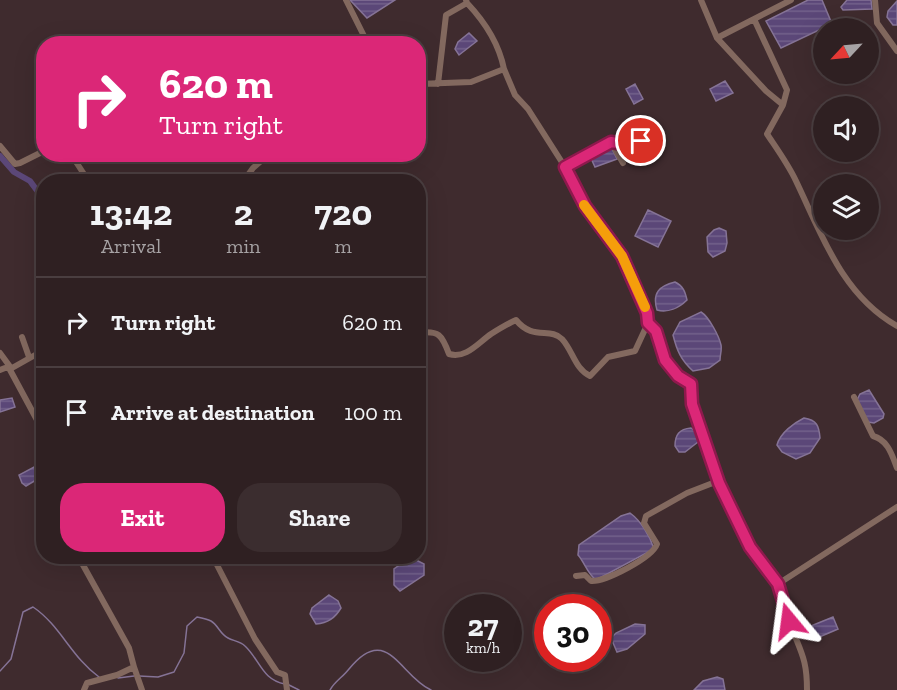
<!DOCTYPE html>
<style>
body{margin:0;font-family:"Zilla Slab",serif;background:#3b2d2f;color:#f1f3f6;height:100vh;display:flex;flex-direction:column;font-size:22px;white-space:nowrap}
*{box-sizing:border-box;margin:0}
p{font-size:20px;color:#a7a3a5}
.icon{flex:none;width:33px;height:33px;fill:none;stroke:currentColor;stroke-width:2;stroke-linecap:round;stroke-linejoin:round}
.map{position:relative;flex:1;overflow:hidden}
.side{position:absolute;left:36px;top:174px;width:390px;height:390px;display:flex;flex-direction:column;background:#2f2022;border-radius:24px;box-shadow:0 6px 24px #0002,0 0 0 2px #4a3e40}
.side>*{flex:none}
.top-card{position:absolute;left:36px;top:36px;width:390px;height:126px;border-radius:24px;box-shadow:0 6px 24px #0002,0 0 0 2px #4a3e40;background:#db2777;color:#fff;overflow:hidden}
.needle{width:39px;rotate:244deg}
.controls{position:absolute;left:813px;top:18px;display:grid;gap:12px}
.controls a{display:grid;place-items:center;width:66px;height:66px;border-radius:50%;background:#2f2022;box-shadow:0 6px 24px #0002,0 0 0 2px #4a3e40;font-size:30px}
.speed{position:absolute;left:444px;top:594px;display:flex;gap:12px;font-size:30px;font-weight:700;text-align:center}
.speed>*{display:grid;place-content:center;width:78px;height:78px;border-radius:50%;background:#2f2022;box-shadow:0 6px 24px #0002,0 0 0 2px #4a3e40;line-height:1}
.speed small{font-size:15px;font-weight:400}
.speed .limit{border:9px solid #d22;background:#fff;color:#111}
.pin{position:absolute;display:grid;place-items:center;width:51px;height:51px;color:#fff;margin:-26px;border:3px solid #fff;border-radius:50%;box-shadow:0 2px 6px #0007}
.me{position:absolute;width:66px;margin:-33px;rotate:344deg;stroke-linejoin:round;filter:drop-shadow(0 0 4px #0008)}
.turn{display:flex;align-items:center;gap:21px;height:126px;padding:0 24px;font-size:27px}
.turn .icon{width:78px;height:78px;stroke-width:2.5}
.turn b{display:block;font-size:42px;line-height:51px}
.eta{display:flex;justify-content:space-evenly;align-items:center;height:102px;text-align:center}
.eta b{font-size:36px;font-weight:700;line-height:42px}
.button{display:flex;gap:12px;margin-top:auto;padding:12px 24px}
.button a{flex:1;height:69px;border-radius:24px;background:#db2777;color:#fff;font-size:24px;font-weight:700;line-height:69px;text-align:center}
.button a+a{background:#3b2d2f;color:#f1f3f6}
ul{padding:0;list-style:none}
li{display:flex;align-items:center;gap:18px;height:90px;padding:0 24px;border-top:2px solid #4a3e40}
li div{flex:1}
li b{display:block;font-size:22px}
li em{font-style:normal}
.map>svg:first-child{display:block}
.water{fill:url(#water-rules);stroke:#857396;stroke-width:1.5}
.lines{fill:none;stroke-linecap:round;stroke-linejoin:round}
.stream{stroke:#857396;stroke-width:1.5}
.canal{stroke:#5b4778;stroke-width:6}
.minor{stroke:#83695f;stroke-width:6}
.route-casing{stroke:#8e194d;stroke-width:15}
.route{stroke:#db2777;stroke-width:10}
.slow{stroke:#f59e0b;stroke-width:10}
</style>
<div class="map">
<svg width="897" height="690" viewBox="0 0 897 690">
<defs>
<pattern id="water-rules" width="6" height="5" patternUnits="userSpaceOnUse" patternTransform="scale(1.5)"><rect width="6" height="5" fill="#5b4778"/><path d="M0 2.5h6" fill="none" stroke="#73618b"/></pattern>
</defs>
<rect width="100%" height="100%" fill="#3f2b2e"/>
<!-- water -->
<path class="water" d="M350,0H395L367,18Z
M808,0H822L832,24L781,48L766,21Z
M847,0H871L872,9L843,10L841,7Z
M897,1V25H893L887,17L888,11Z
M469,33L477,41L459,55L455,49L458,42Z
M725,81L733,93L716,101L710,89Z
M635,84L643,99L634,104L626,89Z
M610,145L617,159L595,167L590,156Z
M648,210L671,221L658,247L635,236Z
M719,228L726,231L727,243L725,251L713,257L708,252L707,237L714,230Z
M675,282C683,286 685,291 687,300C679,308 668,313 657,310C652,293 659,286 675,282Z
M701,312C709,317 719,336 721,345C722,350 720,355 720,360L709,368L693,371C681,360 677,351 673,335L680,322Z
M869,390L884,414L883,418L874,423L868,422L857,400L860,394Z
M12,398L15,407L0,412V400Z
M804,418C817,420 819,426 820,438L810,453L796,459L782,452L777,445C780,433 794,423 804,418Z
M691,428L698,433V442L685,452H679L675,446C675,435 679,429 691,428Z
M36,466V480L26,486L22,483L19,475Z
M630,513C641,521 650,536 654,549L596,580C587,573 585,563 578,555L579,545L621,516Z
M416,560L424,564V575L400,591L394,585V569L401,564Z
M329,595L338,601L341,608C335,618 328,623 316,624L310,614L312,608Z
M833,617L838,629L817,638L811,626Z
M635,624L645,625V634L627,649L617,652L611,638L616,633Z
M717,677L723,679L725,690H694L703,681Z"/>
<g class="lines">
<!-- stream -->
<path class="stream" d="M0,671L11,659L23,612L33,607C60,625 72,658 99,677
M139,676L158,677L174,672L184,653L187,626L197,617C202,618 207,619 211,621C218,625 220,634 228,638C233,641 240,641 245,646C260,660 262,680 285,684
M118,678L134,676
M289,685L299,690
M330,690C335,681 343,677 349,669C387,622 400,676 431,690"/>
<!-- canal -->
<path class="canal" d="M0,156L14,172L30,181L44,200"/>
<!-- minor -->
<path class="minor" d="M346,0L368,44
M701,0L717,38L766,91L783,105L767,134C777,149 788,164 796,181C822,235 842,295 897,326
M875,0L877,23L897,51
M467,3C485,22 499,44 504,69
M754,19L787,90L783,105
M717,38L791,0
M418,84L471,82L504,69L515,95L528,109L565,167L611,142L623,163
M438,84L446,15L467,3L466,0
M611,142L629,145L641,142
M629,145V140L637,132
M0,146L15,164L20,163L44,151
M71,154L89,182
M565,167L585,206L622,256L647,313L648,323
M105,182H107
M243,182L253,168L269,154
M418,333C439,330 442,335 449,354C466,359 478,343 491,334C499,329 507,324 516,320C533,341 550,327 562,339C573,351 575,369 590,376L608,357L635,351L648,323C657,333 659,345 664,357C669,369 680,377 691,384L692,404L719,483L750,547L778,584L897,507
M22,337L29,357
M0,353L11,368
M9,368L44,433
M0,370L5,368H12L44,350
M854,397L873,436C888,440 892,455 897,468
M78,556L129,648L134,667L117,675L87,683L84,690
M216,556L215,561L255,639L277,672L285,675L287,690
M576,576L585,575L591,581C605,582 652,558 657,544L644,523L646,516L687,493L718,481
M778,584C782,598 786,612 791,626C801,653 807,659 807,690
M134,667L142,690"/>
</g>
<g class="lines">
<!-- route casing -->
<g class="route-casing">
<path id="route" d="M641,141L629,145L611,142L565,167L585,206L622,256L647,313L648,323L656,331L665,360L678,376L691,384L692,404L719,483L750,547L778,584L789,621"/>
</g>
<!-- route -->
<use href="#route" class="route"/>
<!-- slow -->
<path class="slow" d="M584,205L622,256L645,307"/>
</g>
</svg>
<div class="controls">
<a><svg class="needle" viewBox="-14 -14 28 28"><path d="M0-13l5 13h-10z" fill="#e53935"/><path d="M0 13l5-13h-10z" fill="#a7a3a5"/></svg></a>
<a><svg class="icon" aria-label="sound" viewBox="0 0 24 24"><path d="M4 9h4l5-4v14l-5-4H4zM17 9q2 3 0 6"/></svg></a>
<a><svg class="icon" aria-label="layers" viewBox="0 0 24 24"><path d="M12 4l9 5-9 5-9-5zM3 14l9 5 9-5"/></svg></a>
</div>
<div class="speed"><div>27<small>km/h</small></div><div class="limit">30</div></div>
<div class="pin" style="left:641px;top:141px;background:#d93025"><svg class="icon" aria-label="arrive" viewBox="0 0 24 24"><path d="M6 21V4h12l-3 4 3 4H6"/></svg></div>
<svg class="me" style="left:789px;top:621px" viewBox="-20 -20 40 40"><path d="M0-17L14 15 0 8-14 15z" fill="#db2777" stroke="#fff" stroke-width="4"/></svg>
<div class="top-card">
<div class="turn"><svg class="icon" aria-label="right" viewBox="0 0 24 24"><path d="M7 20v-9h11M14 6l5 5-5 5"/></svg><div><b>620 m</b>Turn right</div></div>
</div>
<section class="side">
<div class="eta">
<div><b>13:42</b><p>Arrival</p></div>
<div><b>2</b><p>min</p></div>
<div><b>720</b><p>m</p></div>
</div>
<ul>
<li><svg class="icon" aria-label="right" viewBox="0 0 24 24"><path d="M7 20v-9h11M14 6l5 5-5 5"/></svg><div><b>Turn right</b></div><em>620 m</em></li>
<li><svg class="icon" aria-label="arrive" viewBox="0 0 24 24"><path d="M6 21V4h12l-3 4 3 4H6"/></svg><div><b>Arrive at destination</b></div><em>100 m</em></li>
</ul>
<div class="button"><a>Exit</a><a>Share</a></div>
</section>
</div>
